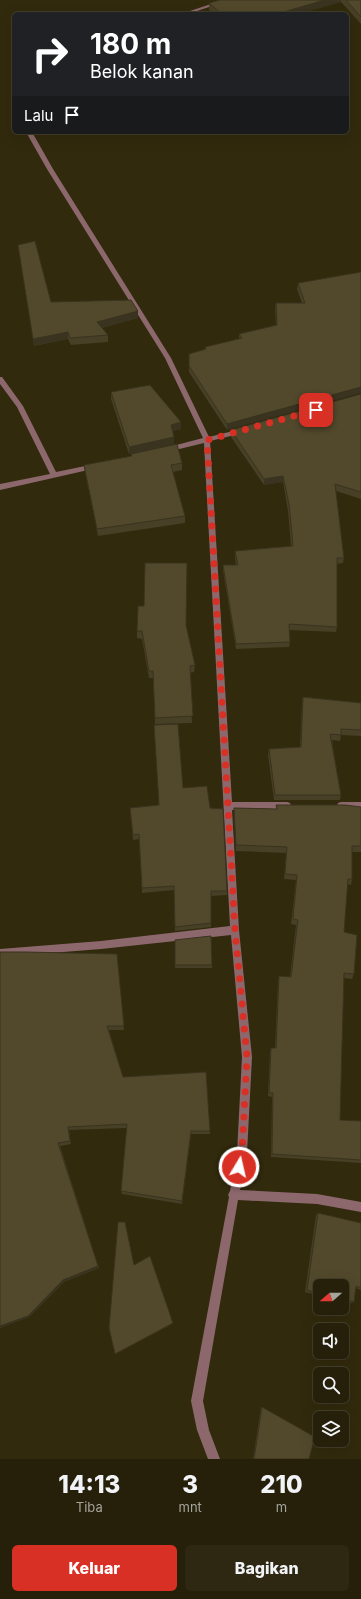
<!DOCTYPE html>
<html lang="id">
<style>
body{margin:0;font-family:Inter,sans-serif;background:#2e2813;color:#f1f3f6;height:100vh;display:flex;flex-direction:column;font-size:15px;white-space:nowrap}
*{box-sizing:border-box;margin:0}
p{font-size:13px;color:#a4a39c}
.icon{flex:none;width:22px;height:22px;fill:none;stroke:currentColor;stroke-width:2;stroke-linecap:round;stroke-linejoin:round}
.map{position:relative;height:1459px;overflow:hidden}
.panel{display:flex;flex-direction:column;background:#26200a;flex:1}
.panel>*{flex:none}
.banner{position:absolute;left:12px;top:12px;width:337px;height:122px;border-radius:6px;box-shadow:0 4px 16px #0002,0 0 0 1px #423e2b;background:#202124;color:#fff;overflow:hidden}
.needle{width:26px;rotate:250deg}
.controls{position:absolute;left:313px;top:1279px;display:grid;gap:8px}
.controls a{display:grid;place-items:center;width:36px;height:36px;border-radius:6px;background:#26200a;box-shadow:0 4px 16px #0002,0 0 0 1px #423e2b;font-size:20px}
.pin{position:absolute;display:grid;place-items:center;width:34px;height:34px;color:#fff;margin:-17px;border-radius:8px;box-shadow:0 2px 6px #0006}
.me{position:absolute;width:44px;margin:-22px;rotate:9deg;stroke-linejoin:round;filter:drop-shadow(0 0 3px #0008)}
.turn{display:flex;align-items:center;gap:14px;height:84px;padding:0 12px;font-size:18px}
.turn .icon{width:52px;height:52px;stroke-width:2.5}
.turn b{display:block;font-size:28px;line-height:34px}
.then{display:flex;align-items:center;height:38px;padding:0 12px;background:#0003;gap:8px;font-size:15px}
.eta{display:flex;justify-content:space-evenly;align-items:center;height:68px;text-align:center}
.eta b{font-size:24px;font-weight:800;line-height:28px}
.button{display:flex;gap:8px;margin-top:auto;padding:8px 12px}
.button a{flex:1;height:46px;border-radius:6px;background:#d93025;color:#fff;font-size:16px;font-weight:800;line-height:46px;text-align:center}
.button a+a{background:#2e2813;color:#f1f3f6}
.map>svg:first-child{display:block}
.lines{fill:none;stroke-linecap:round;stroke-linejoin:round}
.minor{fill:#8c686d;fill-rule:evenodd}
.wall{fill:#473f26}
.shaded-wall{fill:#39331f}
.building{fill:#52492c;stroke:#39331f}
.route{stroke:#d93025;stroke-width:7;stroke-dasharray:0 12.6}
</style>
<div class="map">
<svg width="361" height="1459" viewBox="0 0 361 1459">
<rect width="100%" height="100%" fill="#322a0d"/>
<g class="lines">
<!-- minor -->
<path class="minor" d="M223,0H230L188,14H181Z
M26,132H32L53,169L171,358L209,437L241,429L244,431L243,433L210,441L232,802H287L290,803L291,806L290,809L287,810H232L239,930L252,1057L247,1153L240,1190L317,1194L361,1202V1212L317,1204L238,1200L203,1401L209,1430L220,1459H208L197,1430L191,1401L229,1197L228,1195L230,1191L237,1153L242,1057L231,935L101,949L0,957V949L101,941L230,926L204,443L167,452L164,450L165,448L203,438L165,358L47,169Z
M0,377H2L23,406L56,472L95,464L98,466L97,468L0,490V484L50,474L17,407L0,384Z
M341,802H361V810L338,809L337,806L338,803Z"/>
</g>
<!-- wall -->
<path class="wall" d="M220,0H361V24L341,2L298,14H214L209,10V3Z
M18,245L51,302L138,311V318L102,328L108,335V342L71,345L68,339L34,346Z
M361,272L227,430L189,372V354L205,349V347L239,339V334L276,325L275,309L276,303H302L297,289L298,283Z
M111,392L181,429L173,431L174,437V444L129,454L111,399Z
M361,394V499L336,491L344,558L343,563L337,564V627L336,632L289,630L290,642L289,647L236,649L223,571V565H236L235,557V551L291,546L288,511L283,482L264,485L231,437V430Z
M131,454L182,463V470L173,472L185,516V523L98,536L85,472L84,465L132,456Z
M186,626L195,665L194,672L190,673L192,723L155,724L153,678H149L142,639L137,638V631Z
M303,697L361,703V736L341,735L340,741L332,740L341,795L340,800H274L268,755L269,749L300,747L302,704Z
M183,788L210,808L227,891V895L211,896V927L175,931L174,890L142,893L139,839L133,840L130,808L159,805Z
M276,805L361,807V852H352V879L351,885L347,884L344,932L354,974L352,979L344,978L340,1120L361,1121V1163L271,1157L272,1097L268,1096L270,1052L271,1048H275L278,981L279,976L290,977L296,925L291,924L296,880L284,879L286,853L236,851L234,814V808L276,809Z
M175,940L212,965V968H175Z
M0,952L117,954L124,1030H109L123,1077L210,1131V1134H191L182,1204L122,1194L121,1191L127,1128L69,1130L71,1144L60,1146L99,1268L64,1282L29,1317L0,1328Z
M318,1213L361,1223V1290L355,1288L354,1302L351,1303L342,1301V1286H320V1296L305,1292L316,1215Z
M261,1407H262L309,1459H253Z"/>
<!-- shaded-wall -->
<path class="shaded-wall" d="M325,0H341V2L298,14H277Z
M138,311V318L98,329L97,322Z
M68,332V339L34,346L33,339Z
M361,387V393L227,430V424Z
M181,422V429L171,432V425Z
M174,437V444L129,454V447Z
M283,476V482L264,485V479Z
M68,1127L69,1130L71,1144L70,1141Z
M58,1143L99,1268L64,1282L29,1317L0,1328V1326Z
M173,1323V1324L116,1354H115Z"/>
<!-- building -->
<path class="building" d="M220,0H325L277,14H222L209,3Z
M346,0H361V17Z
M35,241L51,302L131,300L138,311L97,322L108,335L70,338L68,332L33,339L18,245Z
M361,272V387L227,424L189,366V354L206,349L205,347L242,338L239,334L277,325L276,303H305L298,283Z
M150,385L181,422L171,425L174,437L129,447L111,392Z
M361,394V492L335,484L344,558H337V627L289,624L290,642L236,644L223,565H238L235,551L293,546L289,504L283,476L264,479L231,430Z
M177,444L182,463L171,465L185,516L97,529L84,465L132,456L131,454Z
M145,563H187L186,625L195,665L190,666L193,716L155,718L153,671H149L142,631H137L138,606H144Z
M303,697L361,703V730L341,729V735L330,734L341,795H275L269,749L301,747Z
M178,724L183,788L207,786L210,808L223,809L227,891H211V923L175,927L174,886L142,888L139,834L133,835L130,808L159,805L154,725Z
M276,805H345L361,807V846H352V879H348L344,932L357,935L354,974L344,973L340,1120L361,1121V1160L272,1154L273,1093H269L271,1048H276L279,976L291,977L298,920L293,919L297,875L285,874L287,847L236,845L234,808L277,809Z
M211,936L212,965H175V940Z
M0,952H26L117,954L124,1026H107L123,1077L206,1072L210,1131H191L182,1201L121,1191L127,1124L68,1127L70,1141L58,1143L98,1266L63,1280L28,1316L0,1326Z
M318,1213L361,1223V1288L356,1286L354,1302L342,1299V1286H320V1294L307,1290Z
M118,1222H125L134,1265L150,1256L173,1323L115,1354L109,1328Z
M262,1407L315,1437L309,1459H254Z"/>
<g class="lines">
<!-- route -->
<path class="route" d="M239,1167L242,1153L247,1057L235,930L207,440L316,410"/>
</g>
</svg>
<div class="controls">
<a><svg class="needle" viewBox="-14 -14 28 28"><path d="M0-13l5 13h-10z" fill="#e53935"/><path d="M0 13l5-13h-10z" fill="#a4a39c"/></svg></a>
<a><svg class="icon" aria-label="sound" viewBox="0 0 24 24"><path d="M4 9h4l5-4v14l-5-4H4zM17 9q2 3 0 6"/></svg></a>
<a><svg class="icon" aria-label="search" viewBox="0 0 24 24"><circle cx="10" cy="10" r="6"/><path d="M15 15l6 6"/></svg></a>
<a><svg class="icon" aria-label="layers" viewBox="0 0 24 24"><path d="M12 4l9 5-9 5-9-5zM3 14l9 5 9-5"/></svg></a>
</div>
<div class="pin" style="left:316px;top:410px;background:#d93025"><svg class="icon" aria-label="arrive" viewBox="0 0 24 24"><path d="M6 21V4h12l-3 4 3 4H6"/></svg></div>
<svg class="me" style="left:239px;top:1167px" viewBox="-20 -20 40 40"><circle r="17" fill="#d93025" stroke="#fff" stroke-width="3"/><path d="M0-11L8 9 0 5-8 9z" fill="#fff"/></svg>
<div class="banner">
<div class="turn"><svg class="icon" aria-label="right" viewBox="0 0 24 24"><path d="M7 20v-9h11M14 6l5 5-5 5"/></svg><div><b>180 m</b>Belok kanan</div></div>
<div class="then">Lalu<svg class="icon" aria-label="arrive" viewBox="0 0 24 24"><path d="M6 21V4h12l-3 4 3 4H6"/></svg></div>
</div>
</div>
<section class="panel">
<div class="eta">
<div><b>14:13</b><p>Tiba</p></div>
<div><b>3</b><p>mnt</p></div>
<div><b>210</b><p>m</p></div>
</div>
<div class="button"><a>Keluar</a><a>Bagikan</a></div>
</section>
